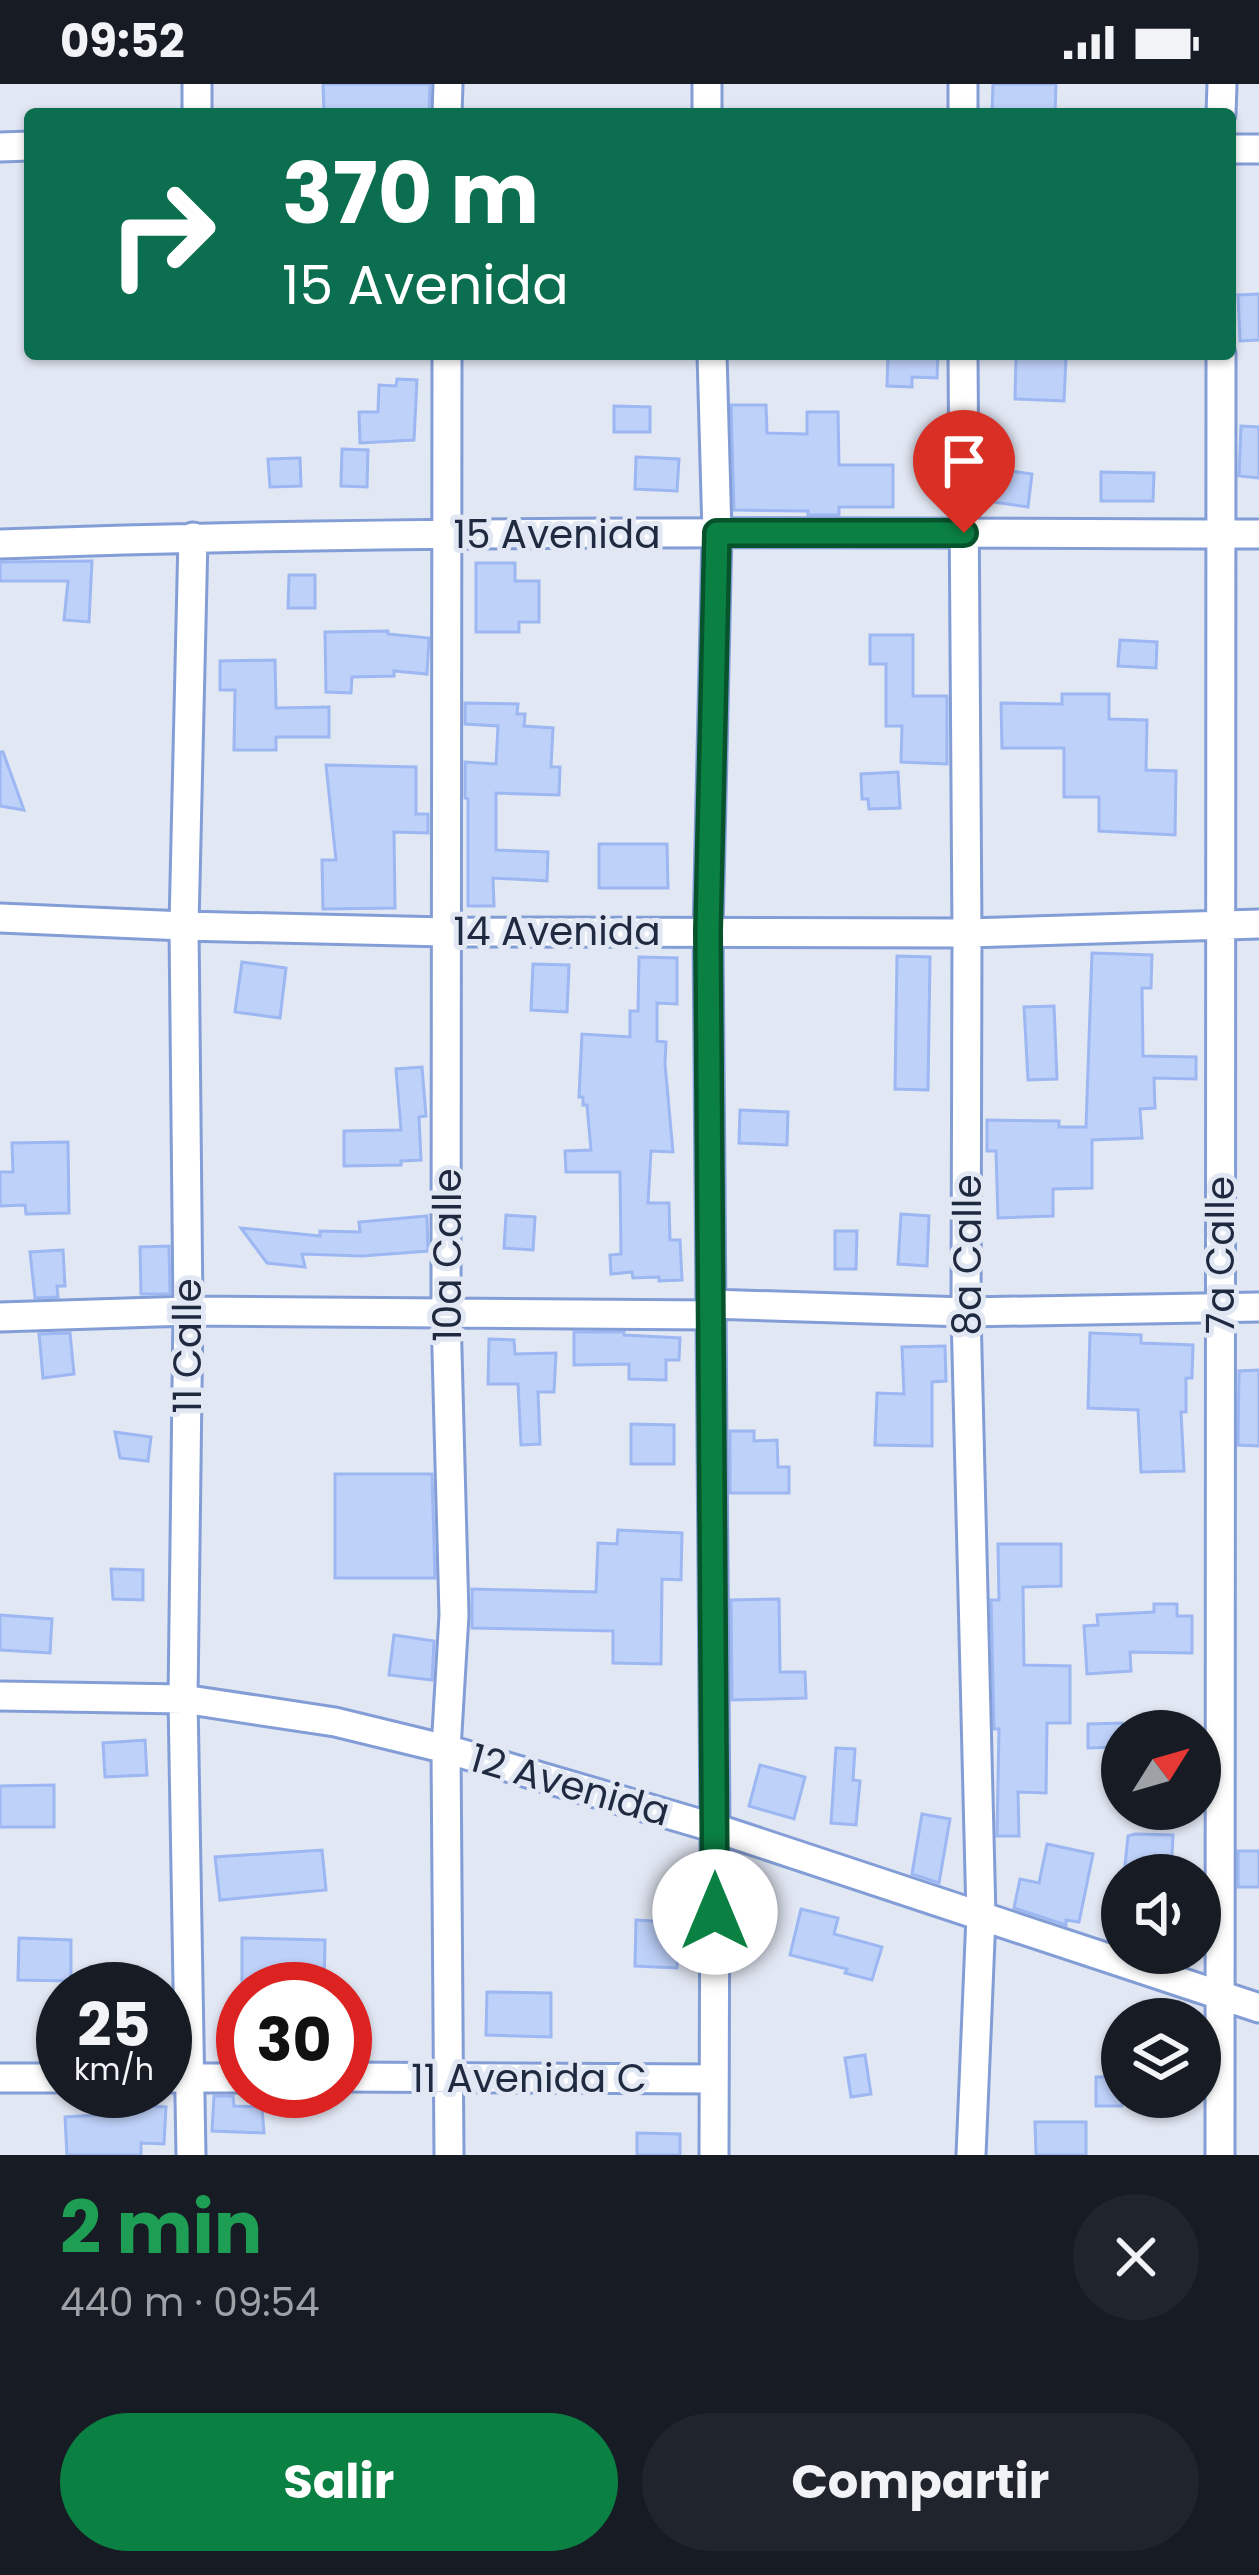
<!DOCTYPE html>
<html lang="es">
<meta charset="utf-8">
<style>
body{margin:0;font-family:Poppins,sans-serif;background:#20242c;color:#f1f3f6;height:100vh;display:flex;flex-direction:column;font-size:45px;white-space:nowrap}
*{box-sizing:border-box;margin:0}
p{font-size:39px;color:#9ea1a6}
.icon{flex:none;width:66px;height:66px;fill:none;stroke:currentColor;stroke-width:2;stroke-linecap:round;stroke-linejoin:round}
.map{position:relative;height:2071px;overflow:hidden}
.details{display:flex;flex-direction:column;background:#171b24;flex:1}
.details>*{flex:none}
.banner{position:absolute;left:24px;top:24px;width:1212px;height:252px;border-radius:12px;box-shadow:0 3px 9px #0004;background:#0b6e4f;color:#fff;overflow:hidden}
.needle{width:78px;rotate:53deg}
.fabs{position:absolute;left:1101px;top:1626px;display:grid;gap:24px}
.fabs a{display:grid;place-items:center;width:120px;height:120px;border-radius:50%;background:#171b24;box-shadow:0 3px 9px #0004;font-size:60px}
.speed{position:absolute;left:36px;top:1878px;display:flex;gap:24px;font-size:60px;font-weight:700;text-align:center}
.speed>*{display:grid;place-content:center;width:156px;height:156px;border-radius:50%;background:#171b24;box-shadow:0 3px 9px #0004;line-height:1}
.speed small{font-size:30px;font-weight:400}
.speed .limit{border:18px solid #d22;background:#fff;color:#111}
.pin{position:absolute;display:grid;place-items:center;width:102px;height:102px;color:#fff;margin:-123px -51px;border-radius:50% 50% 50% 0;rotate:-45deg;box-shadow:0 0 12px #0007}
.pin .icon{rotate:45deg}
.me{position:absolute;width:132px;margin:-66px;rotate:0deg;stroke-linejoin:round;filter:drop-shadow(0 0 9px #0008)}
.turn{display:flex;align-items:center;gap:42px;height:252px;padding:0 60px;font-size:54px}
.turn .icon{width:156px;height:156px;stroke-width:2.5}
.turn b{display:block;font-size:84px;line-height:102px}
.round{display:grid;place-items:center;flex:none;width:126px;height:126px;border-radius:63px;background:#20242c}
.summary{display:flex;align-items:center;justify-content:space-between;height:204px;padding:0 60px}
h1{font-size:72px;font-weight:700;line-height:90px;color:#1e9e55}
.cta{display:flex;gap:24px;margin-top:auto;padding:24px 60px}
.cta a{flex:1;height:138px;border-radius:72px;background:#0b8043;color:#fff;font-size:48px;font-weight:700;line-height:138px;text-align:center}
.cta a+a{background:#20242c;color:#f1f3f6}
.status{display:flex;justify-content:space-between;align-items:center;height:84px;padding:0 60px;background:#171b24;direction:ltr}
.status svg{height:33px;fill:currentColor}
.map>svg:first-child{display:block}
.building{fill:#bed1f9;stroke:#9cb7f2;stroke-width:3}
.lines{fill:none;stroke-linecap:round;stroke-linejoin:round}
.street-casing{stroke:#839dd6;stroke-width:33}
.street{stroke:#fff;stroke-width:27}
.route-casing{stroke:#07532c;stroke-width:30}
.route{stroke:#0b8043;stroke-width:21}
.labels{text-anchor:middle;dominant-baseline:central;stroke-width:10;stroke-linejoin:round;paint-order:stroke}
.street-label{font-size:39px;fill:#1f2940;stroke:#e1e7f3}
</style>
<div class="status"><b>09:52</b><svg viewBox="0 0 49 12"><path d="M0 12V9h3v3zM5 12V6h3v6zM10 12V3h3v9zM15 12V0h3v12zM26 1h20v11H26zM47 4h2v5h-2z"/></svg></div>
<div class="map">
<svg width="1259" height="2071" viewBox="0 0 1259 2071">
<rect width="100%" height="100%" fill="#e1e7f3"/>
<!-- building -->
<path class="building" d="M323,0H430L429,30H324Z
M993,0H1056L1055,30H992Z
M1259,210V256L1240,257L1238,211Z
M888,270L938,271L937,294L912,293V303L887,302Z
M1016,272L1066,274L1064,317L1015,315Z
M397,295L417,296L414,356L360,359L359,328H378L379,301L396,302Z
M731,321H766L767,349L807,350V328H838L839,381H893V423H839V431H808V427L734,426Z
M614,322L650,323V348H614Z
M1241,342L1259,343V394L1239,392Z
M342,365L368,366L367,403L341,402Z
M636,373L679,375L677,407L635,405Z
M300,374L301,402L270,403L268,375Z
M990,384L1032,390L1028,423L986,417Z
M1101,388L1154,389L1153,417H1101Z
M92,477L89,538L64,536L68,497H0V478Z
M476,479H515V497H539V538H519V548H476Z
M289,491H315V524H288Z
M388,547V550L429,554L427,590L394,587V592L352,593L351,609L326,608L325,548Z
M870,551H913V612H947V680L901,678L902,642H886V580H870Z
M1120,556L1157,558L1156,584L1118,582Z
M275,576L276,624L329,623V653H276V666H234L235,606H220V577Z
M1062,610H1109V635L1147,636L1146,686L1176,687L1175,751L1099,747V713H1064V664H1002L1001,619L1062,620Z
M465,619L518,620L517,630H525L524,642L553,644L551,683H560L559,711L496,709V766L548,768L547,797L493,794L494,822H468V715L465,714V678L496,680L498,642L465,640Z
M0,668H3L24,726L0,722Z
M326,681L416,683V730H428V749L394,748L395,824L323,825L322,776H336Z
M898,688L900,724L869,725L868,715H862L861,690Z
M599,760H667L668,804H599Z
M1092,869L1152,871L1151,904H1142L1143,972L1196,973V995L1154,994L1155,1024L1140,1025L1142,1054L1092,1056V1104L1053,1105V1132L998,1134L996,1067H987V1036L1059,1037V1043H1086Z
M897,872L930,873L928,1006L895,1005Z
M639,873L677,874V920L657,919V957L666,958L665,980L673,1068L651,1067L648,1119H669L670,1156H680L682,1196L659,1197V1193L633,1194L632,1188L611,1190L610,1171L621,1170L620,1088H566L565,1067L591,1066L587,1021H583V1013H579L582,950L630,953V927H638Z
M242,878L286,884L280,934L235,928Z
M533,880L569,881L567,928L531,926Z
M1054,922L1057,995L1028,996L1024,923Z
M422,983L426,1032L419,1033L421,1076L401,1077V1081L344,1082V1047L401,1046L396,985Z
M740,1026L788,1028L787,1061L739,1059Z
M68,1058L69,1129L26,1130L25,1121L0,1122V1088H13L12,1059Z
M901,1130L929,1132L927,1182L898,1180Z
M506,1131L535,1133L533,1166L504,1164Z
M427,1132L428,1167L362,1172L302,1170L305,1183L267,1179L241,1144L320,1152V1147L360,1148L359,1138Z
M835,1147H857L856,1185H835Z
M169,1162L170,1210H141L140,1163Z
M63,1166L65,1202H57L58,1213L35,1214L30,1168Z
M574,1248H624V1251L680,1254L679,1276H666V1296L629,1295V1280L574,1281Z
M70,1249L74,1290L43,1294L39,1250Z
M1090,1249L1141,1251V1259L1193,1261L1192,1294H1186V1328H1181L1184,1387L1141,1388L1138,1326L1088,1324Z
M489,1255L514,1256L515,1270L556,1269L554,1308H538L540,1360L521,1361L518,1300H488Z
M945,1262L946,1297L932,1298V1362L875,1361L877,1309L904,1310L902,1263Z
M1259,1286V1362L1238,1361L1239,1287Z
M631,1340L674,1341V1380H631Z
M730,1347H754V1357L777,1356L778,1383H789V1409H730Z
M115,1348L151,1353L148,1377L120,1374Z
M335,1390H432L435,1494H335Z
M618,1446L682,1449L681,1496L662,1495L661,1580L613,1579V1547L472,1544V1505L596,1508L598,1459L617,1460Z
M998,1460H1061V1502L1023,1503L1024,1581L1070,1582V1639H1047L1046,1709L1018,1708L1019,1752H997L999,1645H994L991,1516H999Z
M111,1485L143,1486V1516L113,1515Z
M779,1515L780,1588H805L806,1614L732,1616L731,1516Z
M1154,1520H1177V1532H1192V1569L1130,1568L1131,1587L1087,1590L1084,1542L1098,1541L1097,1531L1154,1528Z
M0,1531L52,1535L50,1569L0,1566Z
M394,1551L434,1557L432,1596L389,1591Z
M1122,1639V1663L1088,1664V1640Z
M145,1656L147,1691L105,1693L103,1659Z
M836,1664L855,1665L853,1696L860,1697L856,1741L831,1739Z
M760,1681L805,1693L794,1735L749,1722Z
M54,1701V1743H0V1702Z
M922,1730L950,1735L939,1799L912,1790Z
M1135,1750L1173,1751L1171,1791H1124L1128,1752Z
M1047,1760L1093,1770L1079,1838L1066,1836V1841L1014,1824L1020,1795L1039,1799Z
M322,1766L326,1806L220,1816L215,1773Z
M1238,1767H1259V1803H1238Z
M801,1825L838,1834L834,1850L882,1863L872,1896L845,1889L847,1885L790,1871Z
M636,1836L668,1838L667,1857H678L677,1884L635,1882Z
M19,1854L71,1856V1897L18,1896Z
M242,1854L325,1856L324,1905H242Z
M487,1908L551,1909V1953L486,1951Z
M865,1971L871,2010L851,2013L845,1974Z
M1096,1993H1122V2022H1096Z
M214,2012H233L234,2022L262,2023L264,2049L212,2047Z
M113,2020L166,2023L164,2060L141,2059V2071H67L65,2033L113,2030Z
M1035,2038H1086V2071H1036Z
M637,2049L680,2050V2071H637Z"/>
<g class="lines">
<!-- street casing -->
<g class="street-casing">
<path id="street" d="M197,0V30
M447,30L448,0
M707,30V0
M963,30V0
M1221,30L1222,0
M0,63L30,62
M1230,65H1259
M447,270L446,1229L454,1531L446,1665L449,2071
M712,270L717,449L708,847L715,1744L714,2071
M963,270L967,849L966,1228L981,1832L971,2071
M0,460C419,445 839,449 1259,450
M0,834L184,842L446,848L967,849L1259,840
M710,1220L966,1228L1259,1223
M0,1233L188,1227L711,1231
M0,1612L183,1615L335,1638L446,1665L715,1744L1259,1924
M345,1993L714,1995
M0,1994H63
M165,1994H243
M191,2071L183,1615L188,1227L184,842L193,453
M1220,2071L1221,270"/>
</g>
<!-- street -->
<use href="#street" class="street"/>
</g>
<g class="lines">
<!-- route casing -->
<g class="route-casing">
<path id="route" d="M715,1828L708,847L717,449H964"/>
</g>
<!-- route -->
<use href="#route" class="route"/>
</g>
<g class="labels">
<!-- street labels -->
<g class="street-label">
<text x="557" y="450">15 Avenida</text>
<text x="557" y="847">14 Avenida</text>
<text transform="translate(447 1171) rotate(-90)">10a Calle</text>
<text transform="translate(967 1171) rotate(-90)">8a Calle</text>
<text transform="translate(1220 1171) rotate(-90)">7a Calle</text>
<text transform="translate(187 1262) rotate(-90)">11 Calle</text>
<text transform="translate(570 1701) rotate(16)">12 Avenida</text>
<text x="529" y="1994">11 Avenida C</text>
</g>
</g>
</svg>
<div class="fabs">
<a><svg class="needle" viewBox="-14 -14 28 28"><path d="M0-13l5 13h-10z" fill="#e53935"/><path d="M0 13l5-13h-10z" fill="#9ea1a6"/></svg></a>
<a><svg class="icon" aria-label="sound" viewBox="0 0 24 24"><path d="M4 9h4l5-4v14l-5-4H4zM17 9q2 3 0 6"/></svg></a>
<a><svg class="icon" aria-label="layers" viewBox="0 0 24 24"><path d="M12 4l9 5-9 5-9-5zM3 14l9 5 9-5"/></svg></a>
</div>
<div class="speed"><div>25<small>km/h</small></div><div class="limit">30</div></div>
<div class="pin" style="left:964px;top:449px;background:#d93025"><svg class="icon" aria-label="arrive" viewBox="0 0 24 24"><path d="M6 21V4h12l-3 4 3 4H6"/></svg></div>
<svg class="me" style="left:715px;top:1828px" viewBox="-20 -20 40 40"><circle r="19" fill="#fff"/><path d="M0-13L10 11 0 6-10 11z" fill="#0b8043"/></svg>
<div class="banner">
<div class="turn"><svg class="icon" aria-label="right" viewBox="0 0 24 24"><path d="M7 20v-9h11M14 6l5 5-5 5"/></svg><div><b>370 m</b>15 Avenida</div></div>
</div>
</div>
<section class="details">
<div class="summary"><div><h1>2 min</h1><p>440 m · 09:54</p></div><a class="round"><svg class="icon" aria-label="close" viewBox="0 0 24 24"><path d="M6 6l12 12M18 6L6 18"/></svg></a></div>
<div class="cta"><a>Salir</a><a>Compartir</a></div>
</section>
